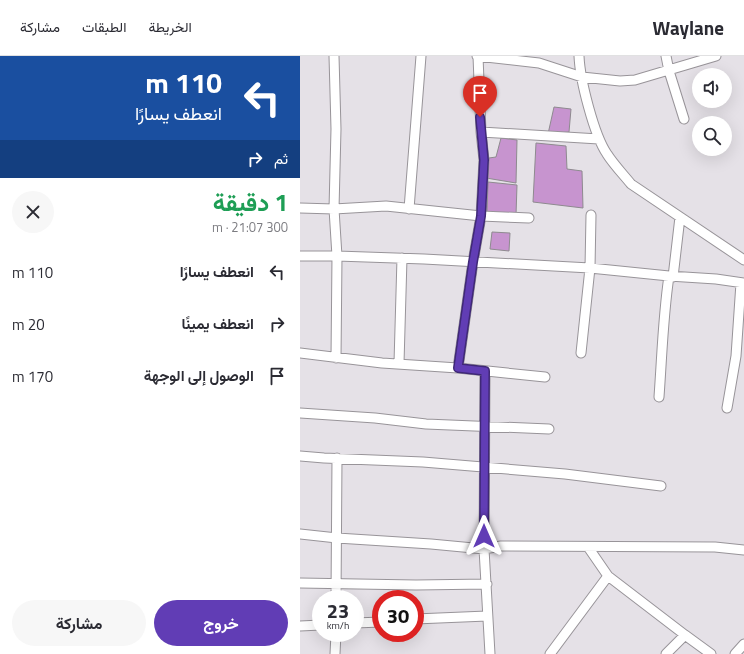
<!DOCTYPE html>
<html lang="ar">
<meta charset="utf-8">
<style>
body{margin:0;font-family:"Titillium Web",Vazirmatn,sans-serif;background:#f7f7f7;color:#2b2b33;direction:rtl;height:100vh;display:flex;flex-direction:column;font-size:15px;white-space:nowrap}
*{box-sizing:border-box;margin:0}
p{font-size:13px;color:#7c7c81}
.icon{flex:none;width:22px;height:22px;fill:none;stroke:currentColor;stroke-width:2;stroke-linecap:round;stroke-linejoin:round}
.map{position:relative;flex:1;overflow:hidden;direction:ltr}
.side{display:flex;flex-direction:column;background:#fff;width:300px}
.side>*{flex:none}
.top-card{background:#1a4fa0;color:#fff;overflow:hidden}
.controls{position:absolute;left:392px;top:12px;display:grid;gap:8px}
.controls a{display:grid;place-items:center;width:40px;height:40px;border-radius:50%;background:#fff;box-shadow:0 4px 16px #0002;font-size:20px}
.speed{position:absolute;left:12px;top:534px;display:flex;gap:8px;font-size:20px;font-weight:700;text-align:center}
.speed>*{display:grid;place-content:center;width:52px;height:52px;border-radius:50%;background:#fff;box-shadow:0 4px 16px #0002;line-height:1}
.speed small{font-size:10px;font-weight:400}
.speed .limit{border:6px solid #d22;background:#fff;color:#111}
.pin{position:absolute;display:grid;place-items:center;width:34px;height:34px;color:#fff;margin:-41px -17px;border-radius:50% 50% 50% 0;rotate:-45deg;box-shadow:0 0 4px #0007}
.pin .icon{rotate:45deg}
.me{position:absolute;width:44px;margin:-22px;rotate:0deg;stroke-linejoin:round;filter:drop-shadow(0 0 3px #0008)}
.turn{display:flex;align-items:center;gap:14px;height:84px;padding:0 12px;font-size:18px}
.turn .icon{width:52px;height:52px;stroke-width:2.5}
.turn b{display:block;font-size:28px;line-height:34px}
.then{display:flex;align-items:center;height:38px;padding:0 12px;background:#0003;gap:8px;font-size:15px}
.round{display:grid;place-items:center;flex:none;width:42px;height:42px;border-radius:21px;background:#f7f7f7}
.head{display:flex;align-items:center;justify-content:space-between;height:68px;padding:0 12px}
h1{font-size:24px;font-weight:700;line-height:30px;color:#1e9e55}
.cta{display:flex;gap:8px;margin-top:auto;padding:8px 12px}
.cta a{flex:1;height:46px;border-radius:24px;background:#613db5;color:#fff;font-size:16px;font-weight:700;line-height:46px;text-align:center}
.cta a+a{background:#f7f7f7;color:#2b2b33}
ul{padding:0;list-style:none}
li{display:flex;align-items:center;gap:12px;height:52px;padding:0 12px}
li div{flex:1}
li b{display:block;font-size:15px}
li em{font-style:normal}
header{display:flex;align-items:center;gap:24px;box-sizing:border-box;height:56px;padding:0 20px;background:#fff;border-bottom:1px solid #e1e1e2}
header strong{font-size:19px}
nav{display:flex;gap:22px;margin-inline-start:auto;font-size:14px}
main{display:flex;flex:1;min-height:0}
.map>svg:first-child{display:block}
.building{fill:#c794cf;stroke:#8e8a8f}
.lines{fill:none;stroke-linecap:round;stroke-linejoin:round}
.street-casing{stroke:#989499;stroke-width:11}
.street{stroke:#fff;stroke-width:9}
.route-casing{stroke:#3f2876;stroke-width:10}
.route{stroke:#613db5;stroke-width:7}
</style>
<header>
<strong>Waylane</strong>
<nav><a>الخريطة</a><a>الطبقات</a><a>مشاركة</a></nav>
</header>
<main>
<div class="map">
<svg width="444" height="598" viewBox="0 0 444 598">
<rect width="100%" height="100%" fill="#e5e1e7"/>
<!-- building -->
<path class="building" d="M254,51L271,53L269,76L248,78Z
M201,82L217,84L216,127L186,122L189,102L196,101Z
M236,87L266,90L267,113L282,115L283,152L233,146Z
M188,126L217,129L216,159L187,156Z
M192,176L210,177L209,195L190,193Z"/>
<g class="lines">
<!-- street casing -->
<g class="street-casing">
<path id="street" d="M34,0L36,73L34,153L37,200L36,302
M177,0L239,7L282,21L320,25L335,24L416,0
M178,0L181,76L184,104L181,160L229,162
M279,0C280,24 294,79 307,98C314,109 323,118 331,128L444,204
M366,0L369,15L384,63
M181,76L299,83
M0,152L34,153L86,150L181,160L173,206L158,312
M109,153L121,0
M0,200H37L124,203L290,212L369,220L416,223L444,227
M373,221L380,161
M0,297L82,307L158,312L245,321
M281,297L290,212L291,159
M99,307L102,202
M185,315L184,493L190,598
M359,341C362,300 363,260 369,220
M427,352L436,300L441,227
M0,357L75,362L126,368L249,373
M0,400L24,402L123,406L265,418L361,430
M0,478L37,482L131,488L184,493L201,490L415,491L444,494
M308,520L385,579
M0,527L116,529L187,528
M36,543L37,402
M115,563L187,560
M55,567L81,566
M0,570L21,569
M35,598L36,577
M250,598L308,520L288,491
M366,598L385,579L411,598
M435,598L444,588"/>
</g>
<!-- street -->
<use href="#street" class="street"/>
</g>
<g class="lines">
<!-- route casing -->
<g class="route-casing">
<path id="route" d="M180,61L184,104L181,160L173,206L158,312L185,315L184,480"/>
</g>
<!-- route -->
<use href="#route" class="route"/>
</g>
</svg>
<div class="controls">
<a><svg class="icon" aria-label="sound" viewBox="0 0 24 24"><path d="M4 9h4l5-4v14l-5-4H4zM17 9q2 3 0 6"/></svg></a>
<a><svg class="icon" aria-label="search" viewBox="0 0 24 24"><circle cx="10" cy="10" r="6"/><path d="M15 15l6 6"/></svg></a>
</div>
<div class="speed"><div>23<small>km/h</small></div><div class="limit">30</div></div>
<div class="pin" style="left:180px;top:61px;background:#d93025"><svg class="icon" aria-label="arrive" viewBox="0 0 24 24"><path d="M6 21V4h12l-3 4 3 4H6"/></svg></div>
<svg class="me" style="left:184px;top:480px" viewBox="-20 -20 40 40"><path d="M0-17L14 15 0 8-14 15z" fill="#613db5" stroke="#fff" stroke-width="4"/></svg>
</div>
<section class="side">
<div class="top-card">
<div class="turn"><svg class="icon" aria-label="left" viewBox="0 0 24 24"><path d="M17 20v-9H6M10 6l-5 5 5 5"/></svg><div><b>110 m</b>انعطف يسارًا</div></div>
<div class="then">ثم<svg class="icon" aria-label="right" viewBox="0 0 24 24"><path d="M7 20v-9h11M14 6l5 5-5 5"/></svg></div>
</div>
<div class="head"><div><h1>1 دقيقة</h1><p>300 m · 21:07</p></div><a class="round"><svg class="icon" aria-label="close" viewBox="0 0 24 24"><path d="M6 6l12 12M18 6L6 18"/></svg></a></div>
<ul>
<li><svg class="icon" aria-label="left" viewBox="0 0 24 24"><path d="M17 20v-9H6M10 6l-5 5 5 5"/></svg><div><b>انعطف يسارًا</b></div><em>110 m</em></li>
<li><svg class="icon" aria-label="right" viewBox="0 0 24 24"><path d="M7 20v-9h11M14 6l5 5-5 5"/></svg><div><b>انعطف يمينًا</b></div><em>20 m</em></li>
<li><svg class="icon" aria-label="arrive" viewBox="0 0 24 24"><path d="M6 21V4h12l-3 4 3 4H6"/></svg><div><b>الوصول إلى الوجهة</b></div><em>170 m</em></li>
</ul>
<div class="cta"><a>خروج</a><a>مشاركة</a></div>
</section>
</main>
